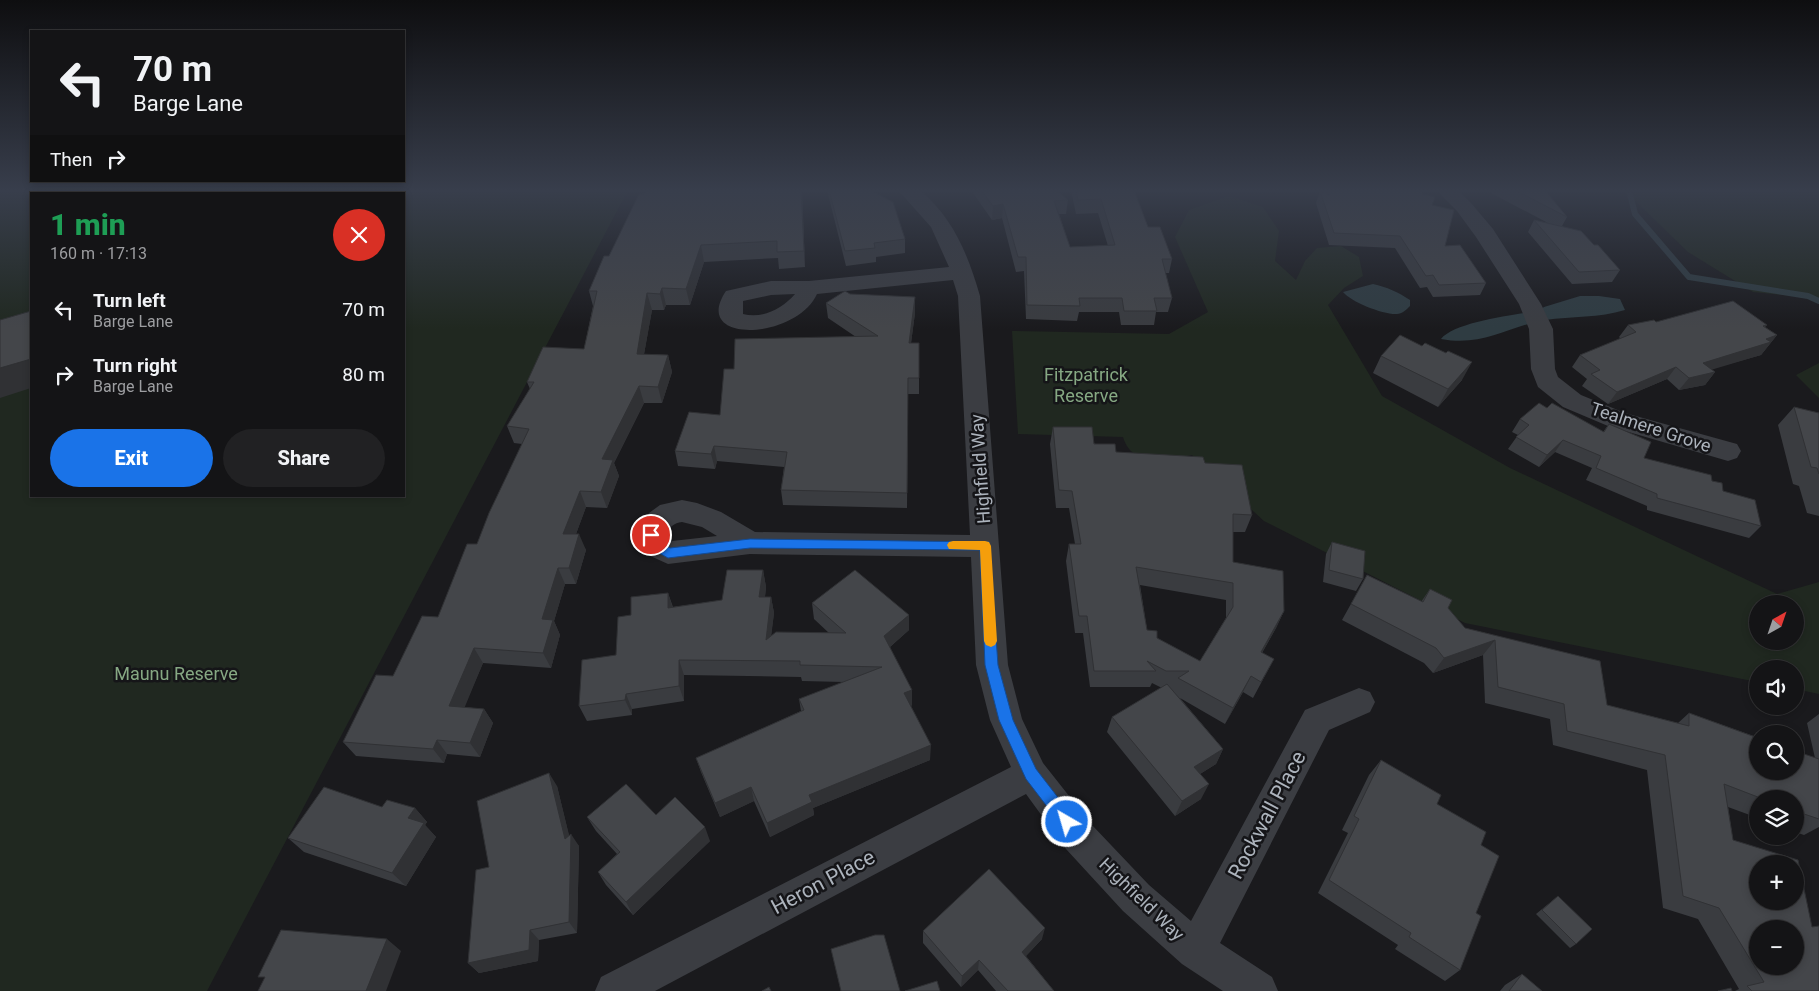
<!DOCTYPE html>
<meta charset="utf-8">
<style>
body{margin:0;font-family:Roboto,sans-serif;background:#212123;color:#f1f3f6;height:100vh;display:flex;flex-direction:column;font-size:19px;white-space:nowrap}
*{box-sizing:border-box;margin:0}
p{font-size:16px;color:#9d9ea1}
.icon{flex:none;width:28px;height:28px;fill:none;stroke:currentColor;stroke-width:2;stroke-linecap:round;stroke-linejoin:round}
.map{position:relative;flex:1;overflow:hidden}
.drawer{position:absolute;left:30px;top:192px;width:375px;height:305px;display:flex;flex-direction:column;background:#141416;border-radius:0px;box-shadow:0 2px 8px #0003,0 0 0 1px #333335}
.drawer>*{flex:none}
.top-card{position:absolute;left:30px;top:30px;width:375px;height:152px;border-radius:0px;box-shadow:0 2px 8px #0003,0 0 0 1px #333335;background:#141416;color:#f1f3f6;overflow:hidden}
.needle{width:32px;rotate:40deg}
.tools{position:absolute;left:1749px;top:595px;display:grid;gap:10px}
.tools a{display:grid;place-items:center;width:55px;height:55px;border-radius:50%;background:#141416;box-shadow:0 2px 8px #0003,0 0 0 1px #333335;font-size:25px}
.pin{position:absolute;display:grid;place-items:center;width:42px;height:42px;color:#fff;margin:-21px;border:2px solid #fff;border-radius:50%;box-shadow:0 1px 5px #0007}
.me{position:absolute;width:55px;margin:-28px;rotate:322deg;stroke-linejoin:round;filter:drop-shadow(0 0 4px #0008)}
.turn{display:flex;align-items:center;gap:18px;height:105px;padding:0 20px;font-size:22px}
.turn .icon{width:65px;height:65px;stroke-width:2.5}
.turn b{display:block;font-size:35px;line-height:42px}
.then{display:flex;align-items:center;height:48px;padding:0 20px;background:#0003;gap:10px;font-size:19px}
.round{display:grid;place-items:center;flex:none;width:52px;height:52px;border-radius:26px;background:#212123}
.overview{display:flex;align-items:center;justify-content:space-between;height:85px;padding:0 20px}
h1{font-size:30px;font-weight:800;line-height:38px;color:#1e9e55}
.action{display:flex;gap:10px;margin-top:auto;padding:10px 20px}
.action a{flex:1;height:58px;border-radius:30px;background:#1a73e8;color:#fff;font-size:20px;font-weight:800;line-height:58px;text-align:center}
.action a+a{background:#212123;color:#f1f3f6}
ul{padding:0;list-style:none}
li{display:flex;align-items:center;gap:15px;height:65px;padding:0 20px}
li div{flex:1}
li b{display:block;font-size:19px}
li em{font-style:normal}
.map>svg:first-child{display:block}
.green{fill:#202820;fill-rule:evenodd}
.water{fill:#2f3c42}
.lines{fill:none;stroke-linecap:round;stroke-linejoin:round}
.stream{stroke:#2f3c42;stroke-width:6}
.minor{fill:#3b3d42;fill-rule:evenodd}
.wall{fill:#3a3c40;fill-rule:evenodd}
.shaded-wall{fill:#303134}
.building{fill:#44464a;stroke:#303134;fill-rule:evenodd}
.route{fill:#1a73e8;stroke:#114b97}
.slow{fill:#f59e0b}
.labels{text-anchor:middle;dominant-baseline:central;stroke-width:5;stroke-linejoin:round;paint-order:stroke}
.park-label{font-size:18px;fill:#86a883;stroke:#151518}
.street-label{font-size:18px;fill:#acb3bc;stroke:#151518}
.near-street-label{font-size:21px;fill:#acb3bc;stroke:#151518}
</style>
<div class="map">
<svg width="1819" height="991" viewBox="0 0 1819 991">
<rect width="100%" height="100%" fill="#1a1a1d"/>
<!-- green -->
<path class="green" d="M0,190H628L207,991H0ZM31,194H404V496H31Z
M1624,190H1819V303L1811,298L1753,292L1688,252Z
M1229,196L1263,207L1279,231L1275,261L1296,280L1305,261L1317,248L1341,246L1359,257L1363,276L1344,288L1328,305L1382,396L1510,468L1777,594L1819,582V694L1795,689V669H1758L1757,682L1465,623L1264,521L1192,455C1168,460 1132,468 1123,437L1018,434L1012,331L1169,334L1208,312L1175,237L1189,210ZM1758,604H1795V641H1758Z
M1819,363V398L1796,375Z"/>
<!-- water -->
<path class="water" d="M1373,284C1387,287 1398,292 1410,300V306C1406,310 1402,314 1397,314C1384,315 1351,302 1343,292Z
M1580,296H1599L1620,299L1625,310C1599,318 1572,316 1545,320C1506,327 1483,347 1441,339C1454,322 1517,314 1539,311L1544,307Z"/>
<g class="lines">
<!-- stream -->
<path class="stream" d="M1629,190L1635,214L1689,277L1808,296L1819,301"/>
<!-- minor -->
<path class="minor" d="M898,190H920C954,219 968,255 980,296L1008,665L1022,719L1043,763L1092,825L1149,885L1191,921L1305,710L1359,688L1370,692L1375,702L1370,712L1329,730L1220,943L1272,977L1278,991H1223L1182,964L1123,911L1066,849L1026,794L655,991H595L601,977L1011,767L990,720L976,665L971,557L750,554L668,564L646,554L637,535L649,513L660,505L682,500L697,503L721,512L755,532L970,535L958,296L953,280L817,294C796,340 690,345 726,291L771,281H809L949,267L931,227ZM795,294C782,309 762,319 743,314V301L771,295ZM682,522L702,527L717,536L672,541L665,535C669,527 674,523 682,522Z
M1436,190H1458L1471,203L1493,229L1541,304L1553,329L1555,369L1558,377L1581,395L1625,413L1737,444L1741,451L1737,458L1728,461L1608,426L1563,407L1538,387L1531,369L1529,329L1519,304L1476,237L1457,211Z"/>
</g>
<!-- wall -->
<path class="wall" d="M646,190H802L805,267L779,269L778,258L704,262L690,305H666L664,310H652L644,354L668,355L672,372L662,403H644L614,463L619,476L607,508L586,507L576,534L586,550L576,584H565L554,621L560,635L551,668L483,663L464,707L484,709L493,723L480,757L447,754L444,763L356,756L343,742L438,617L477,544L522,444L514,443L507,426L530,389L527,382L584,349L593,306L589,291Z
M827,190H870L905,239V253L876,257V262L846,266Z
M971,190H1056L1068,200L1066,214H1059L1070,247L1108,246L1098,213L1076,214L1071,190H1134L1148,227L1172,259L1169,273H1165L1172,298L1168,312H1156L1154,325H1121L1119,312H1079L1077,321L1026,319L1024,271L1016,272L1002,218L992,220Z
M1323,190H1422V194L1432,205L1445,246L1486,283L1480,295L1433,297L1427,287L1420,288L1395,248L1329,245L1316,203L1320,191L1323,193Z
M1492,190H1549L1546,192L1567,217L1562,226L1594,245L1620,270L1612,282L1572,284L1528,232L1534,220L1548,223L1491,193Z
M850,294L915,297V313L911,343L919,378V394H908L907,508L783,505L781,490L784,467L717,461L715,469L678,466L675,451L720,415L734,369L856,337L828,318L826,303Z
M1656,322L1767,325L1765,327L1777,335L1761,355L1711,369L1715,372L1705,385L1679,390L1667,379L1608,404L1582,386L1587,379L1572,367L1580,355L1621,339L1619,337L1628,325Z
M1422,346L1446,353L1462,380L1438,407L1373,373L1381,356Z
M1794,407L1819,413V516L1807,513L1799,486L1793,484L1778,425Z
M1547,408L1603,432L1609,424L1644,458L1712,481L1761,526L1749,538L1647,510V506L1586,480L1592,468L1555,452L1539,467L1508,449L1518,435L1512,432L1520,419Z
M1053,427L1116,452L1205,463L1252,515L1245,532H1233V562L1284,611L1276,628L1262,653L1274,659L1253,698L1243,692L1225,724L1180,698L1223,749L1216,764L1200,774L1201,799L1175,816L1107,732L1112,717L1162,687H1160L1152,683L1150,687H1090L1083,633H1075L1066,561L1069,544H1075L1069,508H1056L1050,444ZM1140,585L1226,600V618L1200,661L1157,638L1147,630Z
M1332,542L1363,579L1356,591L1323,582L1326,554Z
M763,570L766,587L765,597H771L774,613L771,635L829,633L814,619L812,603L909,630L890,647L912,705L911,706L930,760L813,808L814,815L770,837L754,801L720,817L701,772L696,758L801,711L799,699L844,682L802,681L801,677L684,675V701L632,709V715L587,721L579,706L616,655L631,615L668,593L673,607L722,600Z
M1367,575L1421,602L1430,589L1465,628L1600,661L1607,705L1678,723L1689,713L1815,758L1807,723L1819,714V827L1804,835L1795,832V799H1758V818L1728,807L1733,840L1819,991H1735L1739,989L1698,919L1663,908L1647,770L1553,745L1550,719L1485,703L1483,655L1433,673L1424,663L1342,620Z
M1381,760L1437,804L1481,845L1476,913L1460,970L1445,981L1395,949L1398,945L1318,893L1348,833L1342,830L1369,775Z
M557,786L569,836L579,846L577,933L539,940L538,961L479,973L468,963L489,867Z
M382,807L415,808L427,822L425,825L436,837L406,886L304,852L288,838Z
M656,815L710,841L633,915L606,885L598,872L617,854L596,831L587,817Z
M1558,896L1576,944L1570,948L1536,914Z
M923,931L1042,939L1026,956L1054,991H996L978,970L961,987L923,943Z
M831,949L900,991H841Z
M1522,974L1542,991H1500L1505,985Z"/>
<!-- shaded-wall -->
<path class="shaded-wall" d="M801,190H802L805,267L804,251Z
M1003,204L1002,218L992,220L993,206Z
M701,245L704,262L690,305L686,289Z
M662,288L666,305L664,310L660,294Z
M647,293L652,310L641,371L637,354Z
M915,297V313L909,358V343Z
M1777,335L1761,355L1694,375L1703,363Z
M668,355L672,372L662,403L658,387Z
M31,359V388L0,398V368Z
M1472,362L1462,380L1438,407L1448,389Z
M1676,367L1667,379L1608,404L1617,392Z
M1715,372L1705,385L1679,390L1689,378Z
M639,386L644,403L614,463L619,476L607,508L601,492L602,459Z
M1563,440L1555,452L1539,467L1547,455Z
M714,446L717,461L715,469L711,454Z
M580,491L586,507L570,550L563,534Z
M579,534L586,550L576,584L569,568Z
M558,568L565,584L554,621L560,635L551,668L543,653L542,619Z
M763,570L766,587L763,613L759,597Z
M668,593L673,609L668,608Z
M771,597L774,613L769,655L766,640Z
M1284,611L1276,628L1253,668L1261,652Z
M909,615V630L885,651L884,636Z
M1495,640L1483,655L1433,673L1444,658Z
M474,648L483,663L459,721L449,706Z
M679,660L684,675V701L679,686Z
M1251,676L1243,692L1225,724L1233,708Z
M912,690V705L905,708L904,693Z
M626,694L632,709V715L625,700Z
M484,709L493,723L480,757L470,743Z
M437,740L447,754L444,763L433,749Z
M931,745L930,760L813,808L814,815L770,837L767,823L809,795Z
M1223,749L1216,764L1187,782L1194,767Z
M549,773L557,786L571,843V834L579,846L577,933L569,922L565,839Z
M1209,784L1201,799L1175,816L1182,801Z
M751,787L754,801L720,817L715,803Z
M415,808L427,822L425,825L436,837L406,886L392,873L408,818Z
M705,827L710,841L633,915L626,902Z
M1045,928L1042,939L1019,963L1022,952Z
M530,930L539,940L538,961L479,973L468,963Z
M387,939L401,951L386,991H366Z
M979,960L978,970L961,987L962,976Z"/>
<!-- building -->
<path class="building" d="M646,190H801L804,251L777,252V241L701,245L686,289L662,288L660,294L647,293L637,354L668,355L658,387L639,386L602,459L613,460L601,492L580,491L563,534H579L569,568H558L542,619L553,620L543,653L474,648L449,706L484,709L470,743L437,740L433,749L343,742L376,675L393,676L422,616L438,617L467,544H477L489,513L529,429L507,426L534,382H527L543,347L584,349L597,291H589L604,256H609L639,194H644Z
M829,190H870L893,202L905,239L874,243L875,248L845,251Z
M981,190H1056L1068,200L1054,201L1070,247L1115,245L1101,199L1078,200L1076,190H1134L1148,227H1160L1172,259H1162L1172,298H1154L1157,311H1124L1122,298H1079L1080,306L1027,305L1026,257H1018L1003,204L993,206Z
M1329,190H1423L1422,194L1435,197L1432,205L1454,210L1445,246L1460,245L1486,283L1439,285L1433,275L1426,276L1400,236L1334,233L1320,191L1329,195Z
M1515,190H1545L1567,217Z
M1534,220L1581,231L1594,245H1598L1620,270L1579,272Z
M845,291L850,294L915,297L909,343H919V378H908L907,493L781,490L787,452L714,446L711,454L675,451L689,412L720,415L724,369H734L735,339L878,336L826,303Z
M1733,301L1767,325L1763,326L1777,335L1766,339L1771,342L1703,363L1715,372L1689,378L1676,367L1617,392L1591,374L1600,370L1580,355L1636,332L1628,325L1654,320L1656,322Z
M31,311V359L0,368V320Z
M1400,335L1422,346L1425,343L1446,353L1448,351L1472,362L1448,389L1381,356Z
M1539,403L1547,408L1552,403L1604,432L1609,424L1651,442L1644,458L1711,475L1712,481L1722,483L1723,491L1755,500L1761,526L1657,498V494L1596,468L1601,456L1563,440L1547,455L1516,437L1529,425L1520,419Z
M1794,407L1819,413V474L1817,468L1811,467Z
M1053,427H1092L1094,444H1115L1116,452L1203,457L1205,463L1242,465L1252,515L1233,514V562L1283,571L1284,611L1261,652L1274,659L1261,682L1251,676L1233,708L1178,678L1189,671H1166L1147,661L1156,671H1094L1087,616H1079L1069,544H1081L1072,491L1059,490ZM1136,567L1233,583V607L1200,661L1157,638V631L1147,630Z
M1332,542L1365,551L1363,579L1329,570Z
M727,570H763L759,597H771L766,640L776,632L846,633L812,603L855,570L909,615L884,636L912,690L904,693L931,745L809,795L812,802L767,823L751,787L715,803L696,758L804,710L799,699L882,667L800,665V661L679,660V686L626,694L625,700L579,706L582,660L616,655L618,617L631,615V597L668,593V608L722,600Z
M1367,575L1423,602L1430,589L1452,600L1448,608L1465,628L1600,661L1607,705L1689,726V713L1758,738V771H1795V751L1819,759V819L1795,811V799H1763L1724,784L1733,840L1798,860L1812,927L1819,926V991H1752L1747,986L1764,982L1719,908L1683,896L1665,755L1567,731L1564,704L1498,687L1495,640L1444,658L1436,648L1351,604ZM1758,864H1795V901H1758ZM1758,929H1795V966H1758Z
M1167,684L1223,749L1194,767L1209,784L1182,801L1112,717Z
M1381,760L1441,795L1437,804L1486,832L1481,845L1499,856L1476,913L1481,916L1460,970L1409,937L1411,933L1329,880L1359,819L1354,816Z
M549,773L565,839L571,834L569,922L530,930L529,950L468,963L476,870L489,867L477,801Z
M626,784L656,815L675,797L705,827L626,902L598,872L620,852L587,817Z
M324,787L382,807L387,800L415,808L408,818L424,823L392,873L288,838Z
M989,869L1045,928L1022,952L1054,991H1008L979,960L962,976L923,931Z
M1558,896L1592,929L1576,944L1542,910Z
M281,930L387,939L366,991H258L265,977H258Z
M875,935H884L900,991H841L831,949Z
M1522,974L1542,991H1509Z
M937,981L940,991H905Z
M769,987L771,991H762Z
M1731,988L1732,991H1718Z"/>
<!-- sky -->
<linearGradient id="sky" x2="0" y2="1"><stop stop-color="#0e0e10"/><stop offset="0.58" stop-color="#383e4c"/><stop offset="1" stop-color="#383e4c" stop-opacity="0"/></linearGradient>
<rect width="1819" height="329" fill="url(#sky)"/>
<!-- route -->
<path class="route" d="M651,531L655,532L661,543L670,548L750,539L989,542L998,665L1013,720L1036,769L1073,817L1075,822L1073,826L1067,829L1062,826L1026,779L999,720L985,665L980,550L750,548L668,558L652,549L645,535Z"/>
<!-- slow -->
<path class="slow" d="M953,541H985L989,542L991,546L997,641L995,645L991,647L986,645L984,641L980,550L949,549L947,545L949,542Z"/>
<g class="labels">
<!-- park labels -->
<g class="park-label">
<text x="1086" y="374">Fitzpatrick<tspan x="1086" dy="21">Reserve</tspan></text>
<text x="176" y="673">Maunu Reserve</text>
</g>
<!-- street labels -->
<g class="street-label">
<text transform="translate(1651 427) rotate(18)">Tealmere Grove</text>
<text transform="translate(980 469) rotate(-94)">Highfield Way</text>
<text transform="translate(1142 899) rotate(44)">Highfield Way</text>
</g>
<!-- near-street labels -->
<g class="near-street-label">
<text transform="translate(1267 815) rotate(-62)">Rockwall Place</text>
<text transform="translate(823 882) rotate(-28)">Heron Place</text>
</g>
</g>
</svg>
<div class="tools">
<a><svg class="needle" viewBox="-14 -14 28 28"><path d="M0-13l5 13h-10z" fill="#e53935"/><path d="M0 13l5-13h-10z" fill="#9d9ea1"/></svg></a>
<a><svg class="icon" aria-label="sound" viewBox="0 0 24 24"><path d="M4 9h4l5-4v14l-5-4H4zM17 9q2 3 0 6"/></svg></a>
<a><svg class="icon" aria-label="search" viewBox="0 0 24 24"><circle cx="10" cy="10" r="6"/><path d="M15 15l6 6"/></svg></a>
<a><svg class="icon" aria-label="layers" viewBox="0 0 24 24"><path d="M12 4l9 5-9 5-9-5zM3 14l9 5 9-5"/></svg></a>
<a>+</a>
<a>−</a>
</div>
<div class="pin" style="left:651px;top:535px;background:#d93025"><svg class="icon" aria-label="arrive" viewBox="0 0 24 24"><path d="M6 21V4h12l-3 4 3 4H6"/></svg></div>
<svg class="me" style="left:1067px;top:822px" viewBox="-20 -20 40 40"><circle r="17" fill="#1a73e8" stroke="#fff" stroke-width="3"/><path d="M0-11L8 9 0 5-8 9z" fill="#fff"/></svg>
<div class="top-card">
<div class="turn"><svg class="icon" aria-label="left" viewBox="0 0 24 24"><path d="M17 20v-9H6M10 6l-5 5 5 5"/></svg><div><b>70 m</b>Barge Lane</div></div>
<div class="then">Then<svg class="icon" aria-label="right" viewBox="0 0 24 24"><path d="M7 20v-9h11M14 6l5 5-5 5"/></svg></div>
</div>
<section class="drawer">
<div class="overview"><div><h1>1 min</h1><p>160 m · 17:13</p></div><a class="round" style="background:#d93025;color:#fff"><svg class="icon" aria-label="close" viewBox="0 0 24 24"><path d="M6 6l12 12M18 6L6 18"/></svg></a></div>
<ul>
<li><svg class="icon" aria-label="left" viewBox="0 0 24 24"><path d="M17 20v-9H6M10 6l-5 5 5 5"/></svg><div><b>Turn left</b><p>Barge Lane</p></div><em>70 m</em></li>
<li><svg class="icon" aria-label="right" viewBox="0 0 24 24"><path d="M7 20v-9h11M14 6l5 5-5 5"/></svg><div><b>Turn right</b><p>Barge Lane</p></div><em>80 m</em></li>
</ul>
<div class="action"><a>Exit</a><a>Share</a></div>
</section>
</div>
